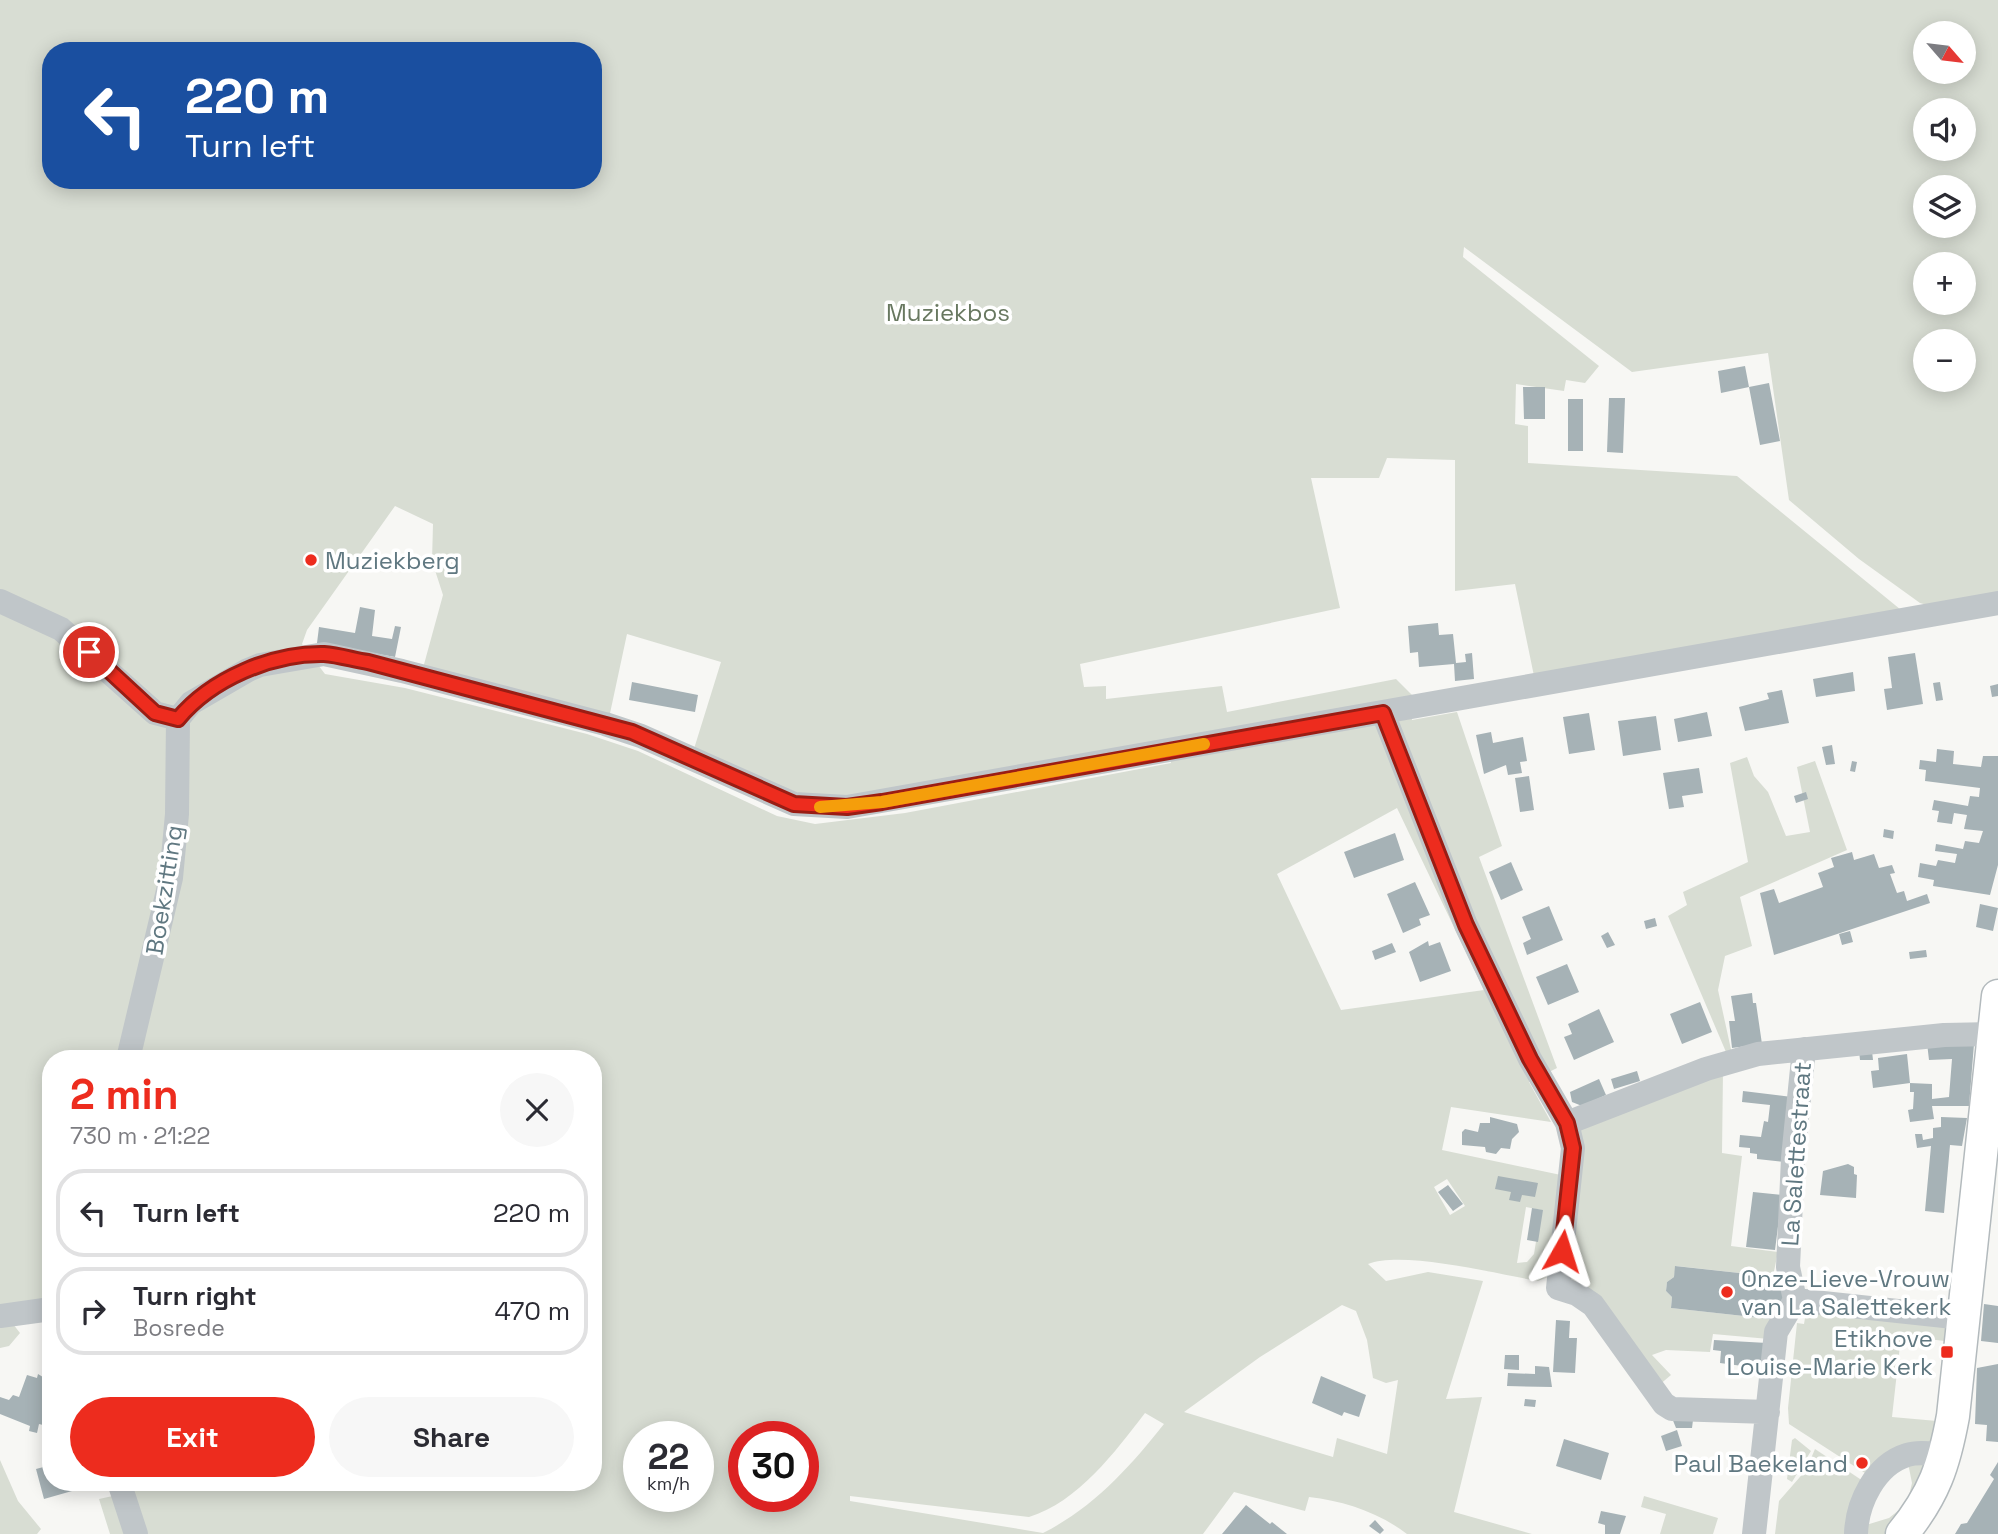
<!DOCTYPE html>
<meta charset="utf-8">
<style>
body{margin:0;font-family:"Space Grotesk",sans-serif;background:#f7f7f7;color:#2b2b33;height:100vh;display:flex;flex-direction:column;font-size:26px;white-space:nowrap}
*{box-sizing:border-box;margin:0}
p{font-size:23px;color:#7c7c81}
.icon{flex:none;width:38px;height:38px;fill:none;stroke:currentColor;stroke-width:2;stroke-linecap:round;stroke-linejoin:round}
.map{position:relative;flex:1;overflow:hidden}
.panel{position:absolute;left:42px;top:1050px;width:560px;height:441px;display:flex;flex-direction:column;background:#fff;border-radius:28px;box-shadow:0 4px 18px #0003}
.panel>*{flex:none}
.banner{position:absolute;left:42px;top:42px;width:560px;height:147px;border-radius:28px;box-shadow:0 4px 18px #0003;background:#1a4fa0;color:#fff;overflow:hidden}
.needle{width:46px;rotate:118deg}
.tools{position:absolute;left:1913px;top:21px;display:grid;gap:14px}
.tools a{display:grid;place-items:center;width:63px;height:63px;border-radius:50%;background:#fff;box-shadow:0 4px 18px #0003;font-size:35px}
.speed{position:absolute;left:623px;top:1421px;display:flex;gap:14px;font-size:35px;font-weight:700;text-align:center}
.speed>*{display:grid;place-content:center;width:91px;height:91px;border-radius:50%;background:#fff;box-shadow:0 4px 18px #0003;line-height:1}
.speed small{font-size:18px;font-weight:400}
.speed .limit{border:10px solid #d22;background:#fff;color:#111}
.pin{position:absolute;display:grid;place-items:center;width:60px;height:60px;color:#fff;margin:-30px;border:4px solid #fff;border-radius:50%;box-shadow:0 2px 7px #0007}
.me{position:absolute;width:77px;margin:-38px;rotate:6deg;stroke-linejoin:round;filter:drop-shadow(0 0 5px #0008)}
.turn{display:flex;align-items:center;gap:24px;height:147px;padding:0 28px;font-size:32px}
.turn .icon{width:91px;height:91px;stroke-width:2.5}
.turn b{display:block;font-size:49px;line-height:60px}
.round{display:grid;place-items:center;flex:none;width:74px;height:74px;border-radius:37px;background:#f7f7f7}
.head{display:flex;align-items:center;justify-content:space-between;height:119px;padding:0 28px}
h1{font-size:42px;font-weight:700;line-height:52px;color:#ed2c1e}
.action{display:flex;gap:14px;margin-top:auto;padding:14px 28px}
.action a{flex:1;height:80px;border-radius:42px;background:#ed2c1e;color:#fff;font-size:28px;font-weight:700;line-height:80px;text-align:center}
.action a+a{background:#f7f7f7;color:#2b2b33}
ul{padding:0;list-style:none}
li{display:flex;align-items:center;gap:21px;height:88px;margin:0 14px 10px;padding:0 14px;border:4px solid #e1e1e2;border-radius:28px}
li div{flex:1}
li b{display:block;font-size:26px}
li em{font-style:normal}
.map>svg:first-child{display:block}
.green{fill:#d8ddd3;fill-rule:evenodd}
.building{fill:#a6b2b6}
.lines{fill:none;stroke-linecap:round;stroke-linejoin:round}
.major-casing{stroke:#b3babd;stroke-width:35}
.minor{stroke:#c0c6c9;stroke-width:24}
.major{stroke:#fff;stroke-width:32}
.route-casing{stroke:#9a1d14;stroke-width:18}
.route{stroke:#ed2c1e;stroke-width:12}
.slow{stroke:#f59e0b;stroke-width:12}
.poi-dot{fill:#ed2c1e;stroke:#fff;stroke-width:2.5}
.labels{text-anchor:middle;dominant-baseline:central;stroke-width:7;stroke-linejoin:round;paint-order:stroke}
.park-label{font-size:24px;fill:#687860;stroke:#fff}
.poi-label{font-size:24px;fill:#607881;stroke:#fff;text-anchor:start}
.street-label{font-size:24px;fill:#607881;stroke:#fff}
</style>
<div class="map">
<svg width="1998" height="1534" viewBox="0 0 1998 1534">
<rect width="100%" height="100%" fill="#f7f7f4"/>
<!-- green -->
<path class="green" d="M0,0H1998V594L1927,605L1920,603L1859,559L1789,500L1768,353L1632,372L1464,247L1463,257L1599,366L1585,383L1566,380L1564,391L1516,384L1515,424L1528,426V463L1737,476L1906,614L1534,676L1515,584L1455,591V460L1387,458L1379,478H1311L1340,608L1080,664L1084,687L1106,686V699L1222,686L1227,712L1396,679L1412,695V720L1457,712L1502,846L1479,857L1557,1068L1529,1082L1551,1122L1451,1107L1442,1150L1561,1175L1550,1276L1538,1281C1497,1274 1403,1250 1368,1264L1386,1281L1428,1272L1483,1281L1446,1399L1482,1397L1454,1512L1532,1534H1407C1378,1512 1344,1501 1309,1497L1305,1511L1234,1492L1203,1534H110L99,1499L131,1492L129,1482H593V1059H51V1301L0,1308ZM1925,33H1964V72H1925ZM51,51H593V180H51ZM1925,110H1964V149H1925ZM1925,187H1964V226H1925ZM1925,264H1964V303H1925ZM1925,341H1964V380H1925ZM395,506L433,524L432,561L443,595L423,668L609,718L627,634L721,662L693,752L819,801L1169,740L1171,763L905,813L815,824L777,816L638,751L587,734L405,688L325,674L302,644L307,630ZM1397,808L1484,990L1341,1010L1277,874ZM1447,1179L1465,1206L1450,1215L1434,1187ZM1526,1207L1541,1210L1534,1254L1527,1262L1517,1263ZM1342,1305L1356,1311L1367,1340L1373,1378L1386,1383L1398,1380L1387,1454L1337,1438L1333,1457L1184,1412L1260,1357ZM1145,1413L1164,1424C1130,1467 1093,1508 1043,1533L850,1501V1496L1029,1517C1078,1502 1115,1452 1145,1413ZM639,1437H698V1496H639ZM744,1437H803V1496H744Z
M1747,757L1754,776L1768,792L1786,836L1810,832L1797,767L1815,761L1847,850L1740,897L1752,946L1725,956L1718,990L1732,1054L1726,1052L1668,916L1687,905L1683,892L1748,862L1730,763Z
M1723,1071L1722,1153L1742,1156L1731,1246L1778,1252L1773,1276L1776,1277L1676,1266L1674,1277L1667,1282L1666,1291L1672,1297L1671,1308L1771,1319L1769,1339L1713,1334L1710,1352L1666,1350L1652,1355L1671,1375L1658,1386L1572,1287L1566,1273L1578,1129Z
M1806,1312L1946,1326L1945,1341L1901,1336L1892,1417L1937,1421L1935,1448L1868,1475L1789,1424L1788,1408L1797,1323L1804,1324Z
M13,1324L20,1333L9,1346L0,1348V1325Z
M1795,1438L1811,1451L1792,1482L1787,1479L1792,1440Z
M1815,1449L1863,1481L1855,1534H1775L1779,1501L1806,1470Z
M1934,1455L1908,1500L1912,1483L1908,1463Z
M0,1460L18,1501L41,1529L37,1534H0Z
M1644,1496L1718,1518L1713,1534H1660L1666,1514L1641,1507Z
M1904,1506L1893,1534H1866V1525L1889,1518Z"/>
<!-- building -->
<path class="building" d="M1745,366L1749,387L1721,393L1718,371Z
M1769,383L1780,441L1760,445L1749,387Z
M1523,387H1545V419H1524Z
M1609,398H1625L1623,453L1607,452Z
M1568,399H1583V451H1568Z
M360,607L375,610L372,636L392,639L395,626L401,627L395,657L317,643L319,627L355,633Z
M1438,623L1439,635L1453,634L1456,663L1466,662L1465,654L1472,653L1474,679L1455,681L1454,664L1419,667L1418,652L1410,653L1408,626Z
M1915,653L1923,704L1887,710L1884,689L1892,688L1888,657Z
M1853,672L1855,691L1816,697L1813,679Z
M632,682L698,695L695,712L629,700Z
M1940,682L1943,700L1936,701L1933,683Z
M1998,684V696L1992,697L1990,686Z
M1782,690L1789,723L1745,731L1739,707L1769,699L1767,693Z
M1707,712L1712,736L1678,742L1674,719Z
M1589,713L1595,750L1569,754L1563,717Z
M1656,716L1661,750L1623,756L1618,721Z
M1491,732L1493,743L1523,737L1527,761L1520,762L1522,773L1508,775L1506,765L1484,774L1476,735Z
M1832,745L1835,764L1826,765L1822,747Z
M1937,749L1954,751L1953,764L1981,767L1983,756H1998V865L1990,895L1933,886L1934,880L1918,877L1920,863L1936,866L1938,860L1955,863L1957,854L1935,851L1936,844L1963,849L1965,841L1979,843L1983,831L1964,829L1967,815L1954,813L1952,824L1937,822L1939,811L1932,810L1934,800L1968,806L1970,796L1979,797L1980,788L1925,781L1926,770L1919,769L1920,760L1936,762Z
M1852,761L1857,762L1855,772L1850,771Z
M1699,768L1703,793L1682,796L1684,807L1669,809L1663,773Z
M1529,776L1534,810L1520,812L1515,778Z
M1806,792L1808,799L1796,803L1794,796Z
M1884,829L1894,831L1893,839L1883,837Z
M1395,833L1404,860L1354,878L1344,852Z
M1852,852L1854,860L1874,854L1879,868L1892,865L1895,873L1890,874L1897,893L1904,891L1907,901L1927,894L1930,903L1774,955L1760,893L1774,889L1779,903L1823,887L1818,873L1834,867L1831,858Z
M1511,862L1523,890L1501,900L1489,872Z
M1415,882L1430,915L1419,919L1421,925L1403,933L1387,894Z
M1980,904L1998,908L1993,931L1976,927Z
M1549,906L1563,940L1527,955L1523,943L1531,939L1522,917Z
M1655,918L1657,926L1646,929L1644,921Z
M1850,931L1853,942L1842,945L1839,934Z
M1608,932L1615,945L1607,948L1601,936Z
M1428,941L1429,946L1440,942L1451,971L1420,982L1409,952Z
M1392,943L1396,952L1375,960L1372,951Z
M1926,950L1927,957L1910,959L1909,952Z
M1567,964L1579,992L1548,1005L1536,977Z
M1752,993L1753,1003H1756L1762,1044L1732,1048L1729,1021H1735L1731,996Z
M1700,1002L1712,1032L1682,1044L1670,1014Z
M1599,1009L1614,1042L1574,1060L1564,1037L1572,1034L1568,1024Z
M1927,1043L1974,1044L1969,1106H1932L1934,1119L1910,1122L1908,1110L1913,1109L1914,1092H1910V1083L1932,1084V1099L1949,1097L1952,1059L1929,1060Z
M1859,1051H1872L1873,1060H1860Z
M1907,1054L1910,1083L1873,1088L1871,1071L1879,1070L1878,1058Z
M1637,1071L1640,1081L1614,1089L1611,1079Z
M1599,1079L1606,1095L1582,1106L1572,1102L1570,1092Z
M1743,1091L1792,1097L1784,1162L1757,1159V1154L1750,1153V1148L1739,1147L1740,1135L1761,1137L1764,1121L1768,1122L1770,1105L1742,1102Z
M1490,1117L1517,1124L1519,1132L1512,1139L1510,1149L1501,1148L1496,1154L1486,1152L1485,1147L1462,1145V1132L1465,1129L1478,1132L1480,1123H1490Z
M1941,1117L1967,1118L1962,1146L1950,1145L1944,1213L1925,1211L1931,1146L1917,1148L1915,1134H1922L1923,1140L1933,1138V1128L1941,1127Z
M1848,1164L1854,1167V1174L1857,1175L1856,1198L1820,1195L1823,1171Z
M1498,1176L1538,1183L1535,1197L1522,1195L1520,1202L1509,1200L1511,1192L1495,1189Z
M1448,1185L1463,1204L1453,1211L1438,1192Z
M1753,1192L1782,1195L1775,1250L1746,1247Z
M1532,1208L1543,1210L1538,1242L1527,1240Z
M1675,1266L1776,1277L1780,1279L1785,1306L1777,1305L1775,1310L1772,1309L1771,1319L1671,1308L1672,1297L1666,1291L1667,1282L1674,1277Z
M1984,1304L1998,1306V1343L1981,1341Z
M1556,1320L1570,1321L1569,1338H1577L1575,1373L1553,1372Z
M1714,1340L1767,1343L1765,1369L1720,1363L1721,1351L1713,1350Z
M1505,1355H1519V1370L1504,1369Z
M1998,1364V1442L1986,1441L1987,1425L1975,1424L1977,1368Z
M1535,1366L1549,1367L1552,1387L1507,1386L1508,1373L1535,1374Z
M38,1374L51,1382V1427L39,1424L37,1433L29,1431L30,1426L0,1414V1397L9,1400L13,1395L19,1397L27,1375L37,1378Z
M1321,1376L1366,1395L1359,1417L1344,1412L1342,1416L1312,1403Z
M1525,1399L1536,1400L1535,1407L1524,1406Z
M1672,1418L1693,1420L1692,1428H1676Z
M1677,1430L1682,1446L1666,1451L1661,1436Z
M1564,1439L1609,1453L1601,1480L1556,1466Z
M1998,1462V1534H1955L1961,1524L1967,1523L1994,1479L1990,1475Z
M51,1465V1482H84L86,1487L44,1499L36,1469Z
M1246,1505L1270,1524L1272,1522L1287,1534H1222Z
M1601,1511L1626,1516L1620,1534H1605V1525L1598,1523Z
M1375,1520L1384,1530L1380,1534L1369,1526Z"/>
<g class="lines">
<!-- major casing -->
<g class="major-casing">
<path id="major" d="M1902,1534C1934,1495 1944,1465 1953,1416L1998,996"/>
</g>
<!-- minor -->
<path class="minor" d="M0,601L61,629L155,713L178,719
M1383,713L1466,925L1530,1059L1567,1123L1573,1148L1558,1288L1577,1294L1593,1305L1664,1404L1672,1409L1768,1412
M178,719L191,703L248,670L260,665L324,654L402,671L605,724L641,736L794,804L847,807L1998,603
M128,1059L171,878L177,814L178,719
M1567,1123L1706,1069L1758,1054L1944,1035L1994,1034
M1795,1300L1963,1318
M0,1316L51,1309
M119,1482L136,1534
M1754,1534L1776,1332L1795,1300L1788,1267L1793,1158L1804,1049
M1856,1534C1857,1503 1875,1465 1907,1455C1919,1451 1933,1454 1945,1455"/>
<!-- major -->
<use href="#major" class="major"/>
</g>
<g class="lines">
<!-- route casing -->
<g class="route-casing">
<path id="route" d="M89,652L155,713L178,719C211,679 272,653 324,654C339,655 354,660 368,662L632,732L794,804L847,807L882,802L1383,713L1466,925L1530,1059L1567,1123L1573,1148L1562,1251"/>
</g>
<!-- route -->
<use href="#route" class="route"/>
<!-- slow -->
<path class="slow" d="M820,807L882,802L1204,744"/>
</g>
<!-- markers -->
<g class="poi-dot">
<circle cx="311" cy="560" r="7"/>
<circle cx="1727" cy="1292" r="7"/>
<rect x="1940" y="1345" width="14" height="14" rx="3.5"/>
<circle cx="1862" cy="1463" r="7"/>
</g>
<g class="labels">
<!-- park labels -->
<g class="park-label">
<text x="948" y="312">Muziekbos</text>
</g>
<!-- poi labels -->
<g class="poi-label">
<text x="325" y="560">Muziekberg</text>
<text x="1741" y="1278">Onze-Lieve-Vrouw<tspan x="1741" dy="28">van La Salettekerk</tspan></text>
<text x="1933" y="1338" text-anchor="end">Etikhove<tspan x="1933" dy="28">Louise-Marie Kerk</tspan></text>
<text x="1848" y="1463" text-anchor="end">Paul Baekeland</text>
</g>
<!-- street labels -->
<g class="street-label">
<text transform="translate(164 890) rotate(-81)">Boekzitting</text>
<text transform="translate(1796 1154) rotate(-86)">La Salettestraat</text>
</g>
</g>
</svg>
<div class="tools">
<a><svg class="needle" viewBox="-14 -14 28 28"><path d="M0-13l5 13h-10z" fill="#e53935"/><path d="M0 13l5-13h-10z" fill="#7c7c81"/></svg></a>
<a><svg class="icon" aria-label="sound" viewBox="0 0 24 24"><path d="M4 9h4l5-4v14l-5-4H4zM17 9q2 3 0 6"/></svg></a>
<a><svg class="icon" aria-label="layers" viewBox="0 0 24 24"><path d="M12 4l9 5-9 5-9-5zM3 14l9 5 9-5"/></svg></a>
<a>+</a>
<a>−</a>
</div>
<div class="speed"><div>22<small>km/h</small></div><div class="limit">30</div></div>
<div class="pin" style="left:89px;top:652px;background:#d93025"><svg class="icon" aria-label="arrive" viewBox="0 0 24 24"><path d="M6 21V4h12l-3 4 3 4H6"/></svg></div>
<svg class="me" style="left:1562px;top:1251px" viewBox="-20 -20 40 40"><path d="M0-17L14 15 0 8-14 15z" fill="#ed2c1e" stroke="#fff" stroke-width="4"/></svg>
<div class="banner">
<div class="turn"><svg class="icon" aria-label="left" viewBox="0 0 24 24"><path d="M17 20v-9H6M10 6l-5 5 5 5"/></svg><div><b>220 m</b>Turn left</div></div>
</div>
<section class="panel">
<div class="head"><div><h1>2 min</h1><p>730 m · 21:22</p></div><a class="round"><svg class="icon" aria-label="close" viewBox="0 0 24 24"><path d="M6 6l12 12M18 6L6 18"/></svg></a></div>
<ul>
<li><svg class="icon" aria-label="left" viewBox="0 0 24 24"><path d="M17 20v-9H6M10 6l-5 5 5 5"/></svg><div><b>Turn left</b></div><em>220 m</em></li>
<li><svg class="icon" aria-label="right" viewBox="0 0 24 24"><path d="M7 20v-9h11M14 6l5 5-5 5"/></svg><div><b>Turn right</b><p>Bosrede</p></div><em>470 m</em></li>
</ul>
<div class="action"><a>Exit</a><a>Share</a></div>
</section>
</div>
